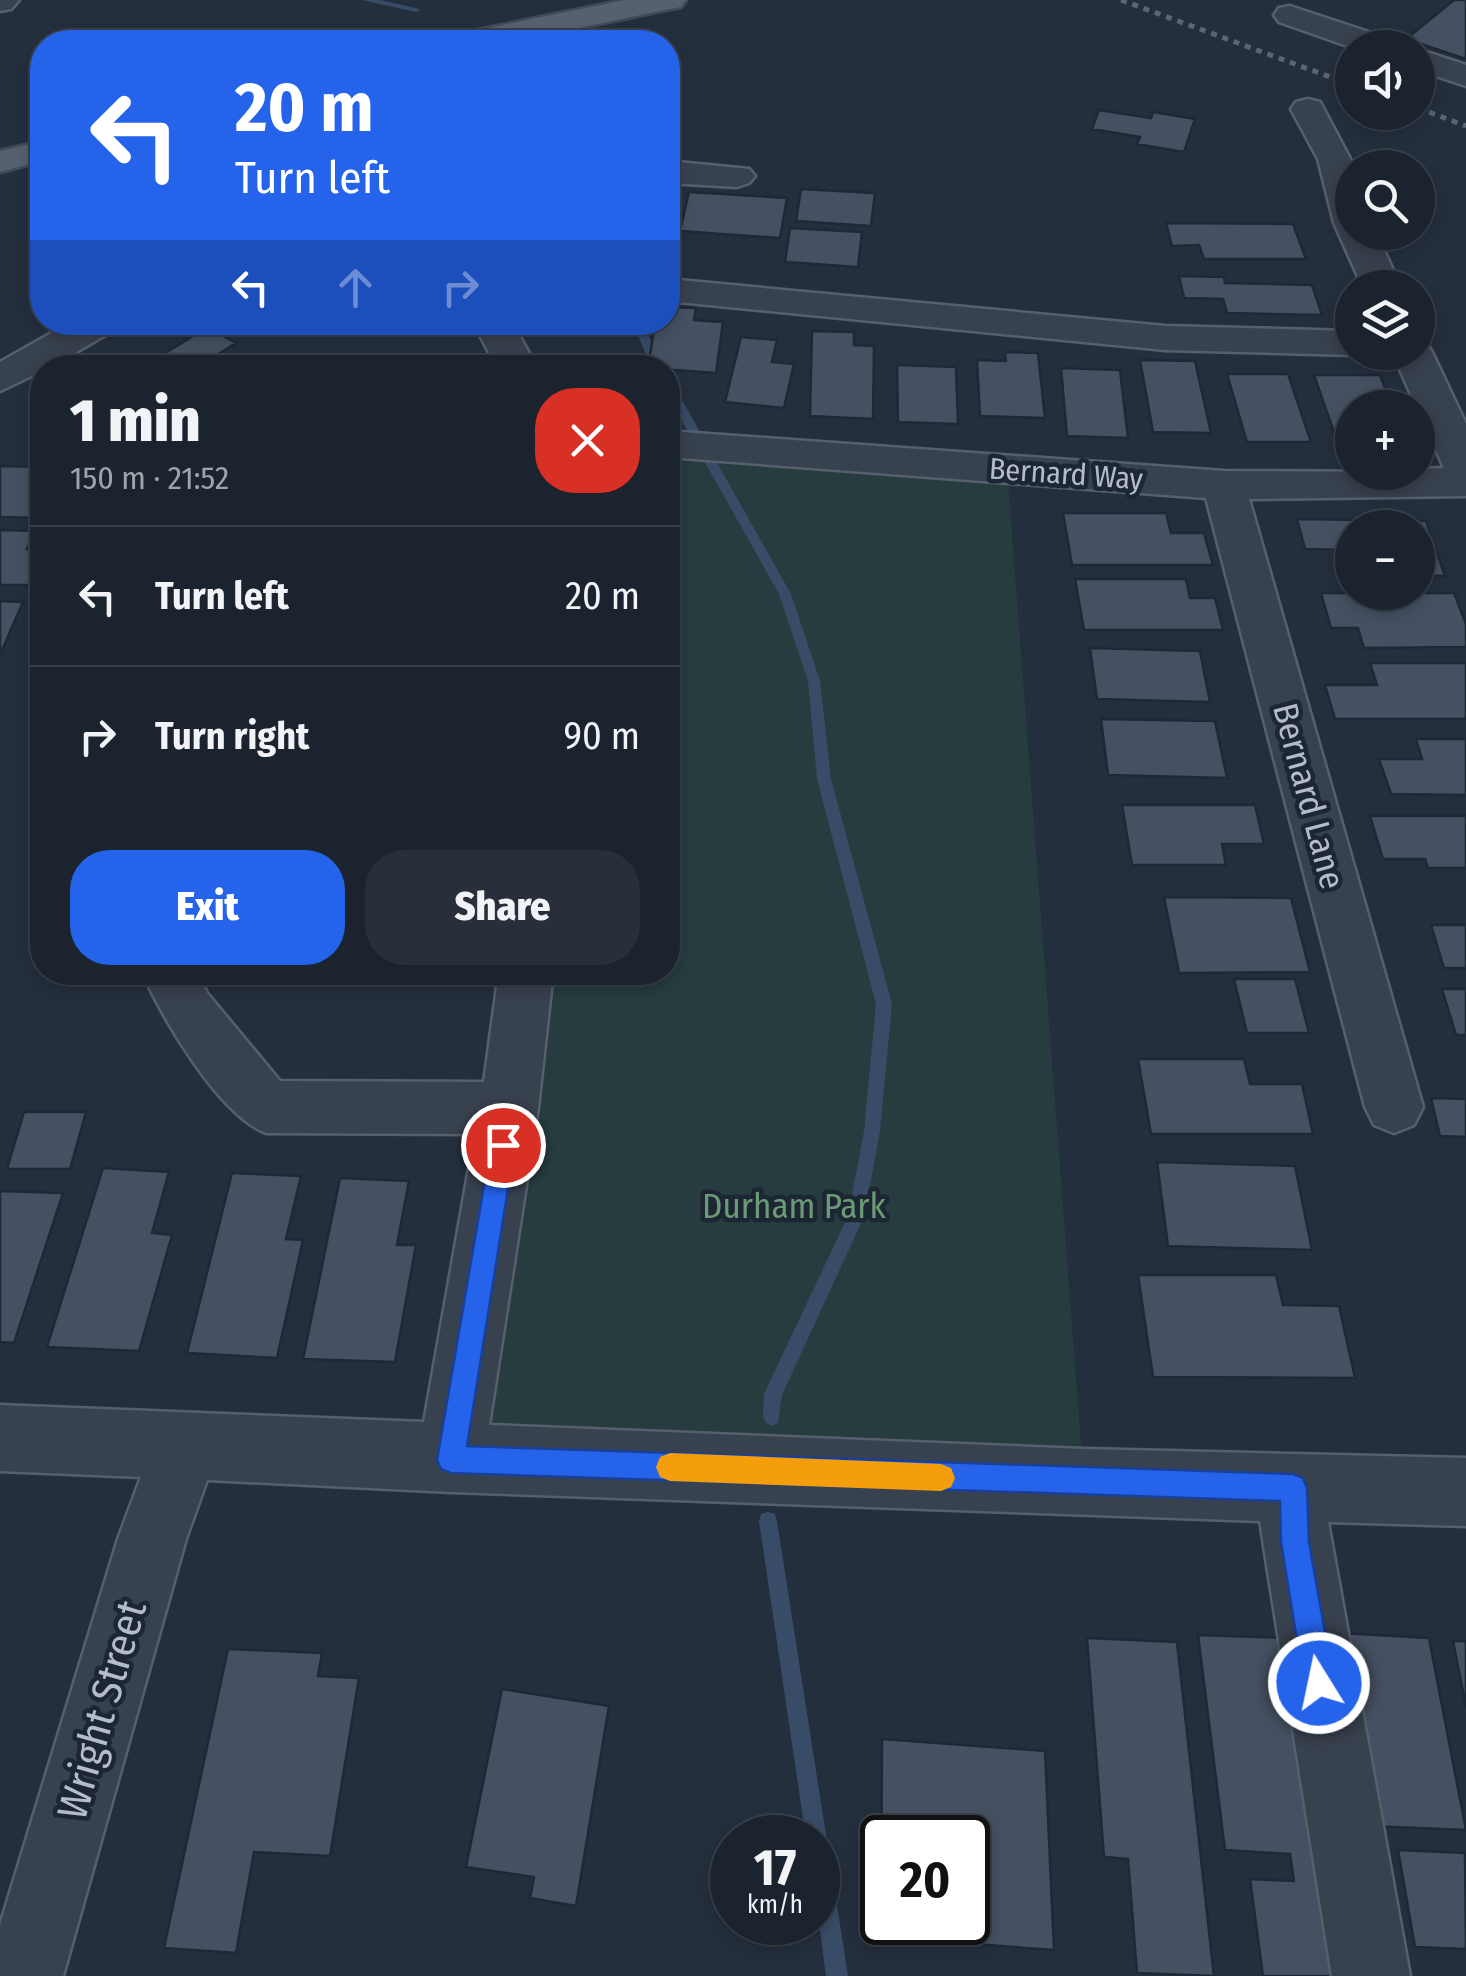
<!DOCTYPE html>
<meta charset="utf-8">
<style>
body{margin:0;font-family:"Fira Sans Condensed",sans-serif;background:#282f3a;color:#f1f3f6;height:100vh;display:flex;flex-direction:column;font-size:38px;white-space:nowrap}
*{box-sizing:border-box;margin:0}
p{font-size:32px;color:#a0a4aa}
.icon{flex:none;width:55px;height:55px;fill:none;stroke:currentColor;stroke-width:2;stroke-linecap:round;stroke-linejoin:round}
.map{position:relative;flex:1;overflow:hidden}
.details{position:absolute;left:30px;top:355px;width:650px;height:630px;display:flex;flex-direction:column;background:#1b232e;border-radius:40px;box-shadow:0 5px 15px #0003,0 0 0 2px #39404a}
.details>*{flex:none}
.top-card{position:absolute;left:30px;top:30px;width:650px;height:305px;border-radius:40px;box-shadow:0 5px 15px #0003,0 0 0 2px #39404a;background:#2563eb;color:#fff;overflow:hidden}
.buttons{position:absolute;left:1335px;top:30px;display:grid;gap:20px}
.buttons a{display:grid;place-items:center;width:100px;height:100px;border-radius:50%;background:#1b232e;box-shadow:0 5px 15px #0003,0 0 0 2px #39404a;font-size:50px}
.speed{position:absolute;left:710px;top:1815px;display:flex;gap:20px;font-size:50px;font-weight:700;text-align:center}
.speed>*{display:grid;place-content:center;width:130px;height:130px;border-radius:50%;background:#1b232e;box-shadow:0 5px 15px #0003,0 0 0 2px #39404a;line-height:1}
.speed small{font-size:25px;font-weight:400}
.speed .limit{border:5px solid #111;border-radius:15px;background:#fff;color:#111}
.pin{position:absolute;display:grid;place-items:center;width:85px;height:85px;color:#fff;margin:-42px;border:5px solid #fff;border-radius:50%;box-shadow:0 2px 10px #0007}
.me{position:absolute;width:110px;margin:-55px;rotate:350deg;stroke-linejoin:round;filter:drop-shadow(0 0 8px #0008)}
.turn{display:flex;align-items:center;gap:35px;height:210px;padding:0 40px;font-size:45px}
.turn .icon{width:130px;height:130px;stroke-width:2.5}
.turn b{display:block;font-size:70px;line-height:85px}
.lanes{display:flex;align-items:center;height:95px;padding:0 40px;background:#0003;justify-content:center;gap:50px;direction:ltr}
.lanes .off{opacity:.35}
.round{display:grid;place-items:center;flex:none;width:105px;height:105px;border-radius:40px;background:#282f3a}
.headline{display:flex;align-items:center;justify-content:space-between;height:170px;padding:0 40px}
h1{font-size:60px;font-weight:800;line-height:75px}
.primary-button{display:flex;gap:20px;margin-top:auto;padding:20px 40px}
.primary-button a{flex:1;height:115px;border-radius:40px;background:#2563eb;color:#fff;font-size:40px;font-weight:800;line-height:115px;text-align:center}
.primary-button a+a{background:#282f3a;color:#f1f3f6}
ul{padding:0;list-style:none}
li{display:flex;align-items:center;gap:30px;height:140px;padding:0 40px;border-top:2px solid #39404a}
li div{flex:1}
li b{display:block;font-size:38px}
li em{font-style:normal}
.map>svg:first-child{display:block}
.green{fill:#263c3f}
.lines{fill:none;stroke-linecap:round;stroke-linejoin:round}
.stream{fill:#394c67;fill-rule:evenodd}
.building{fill:#455162;stroke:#1f2835;stroke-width:2.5;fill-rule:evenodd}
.minor-casing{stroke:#565f6c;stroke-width:5}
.major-casing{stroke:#414a57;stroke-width:5}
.minor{fill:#38414e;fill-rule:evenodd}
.major{fill:#56606e;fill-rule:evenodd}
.rail{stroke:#5a6575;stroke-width:5;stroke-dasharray:6 6;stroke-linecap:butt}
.route{fill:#2563eb;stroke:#184099;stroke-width:2.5}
.slow{fill:#f59e0b}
.labels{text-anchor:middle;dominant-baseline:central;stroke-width:9;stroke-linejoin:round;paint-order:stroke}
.far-street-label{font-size:30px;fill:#b4bcc9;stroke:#1d2633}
.street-label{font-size:35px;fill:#b4bcc9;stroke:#1d2633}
.park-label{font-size:35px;fill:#6b9a76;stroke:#1d2633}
.near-street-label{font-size:42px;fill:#b4bcc9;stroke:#1d2633}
</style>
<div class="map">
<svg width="1466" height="1976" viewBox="0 0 1466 1976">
<rect width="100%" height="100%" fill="#242f3e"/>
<!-- green -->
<path class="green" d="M668,444L1007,469L1084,1483L451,1459L526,973L668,972Z"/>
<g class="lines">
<!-- stream -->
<path class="stream" d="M362,0H380L420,9L416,12Z
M632,322H643L663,368H652Z
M668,383L674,386L700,432L698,435H690L688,432L668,395Z
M709,455L715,459L791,594L820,681L831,779L892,1004L880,1131L864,1217L782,1395L778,1423L772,1426L766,1423L763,1417L764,1394L848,1216L864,1131L876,1004L817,779L808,681L779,594L703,459Z
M768,1512L775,1514L777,1521L848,1976H826L818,1915V1838H806L759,1521L761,1514Z"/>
</g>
<!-- building -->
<path class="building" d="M1454,0H1466V59L1406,39Z
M1099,110L1151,118L1153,112L1195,119L1184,152L1137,144L1140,137L1092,129Z
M801,189L875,193L871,226L796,221Z
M689,192L787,198L780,238L680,231Z
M1166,223L1293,224L1306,259H1204L1199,245L1172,246Z
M790,228L862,232L858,267L785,262Z
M1179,276L1224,277L1225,283L1312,285L1322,315L1227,313L1223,299L1184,298Z
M668,307L696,308L694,320L723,322L716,373L648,368L655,322H668Z
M216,322H245L223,336L236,343L196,368H183L162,355Z
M335,322H389L387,330L333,329Z
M812,331L854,332V345L874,346L873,419L810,416Z
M741,337L777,340L772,362L794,364L784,408L725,402Z
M1005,352L1038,353L1045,418L980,416L977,360L1006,361Z
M415,359L459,361L457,368H413Z
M1140,360L1195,361L1211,433L1153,432Z
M897,365L956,367L958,424L898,422Z
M1061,368L1120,370L1128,438L1067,436Z
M1227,374H1288L1311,442H1247Z
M1314,375H1380L1393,408H1352V444H1338Z
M0,466L42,467V518L0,517Z
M1063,513H1166L1171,533H1204L1213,565H1072Z
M1297,519L1426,521L1445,576L1418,575V528H1352V550L1305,549Z
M0,530L35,531L27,549L42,550V564L33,585H0Z
M1075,579H1186L1190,598H1215L1223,630H1084Z
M1321,593H1454L1466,624V647L1364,648L1358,628H1331Z
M0,601L23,602L0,655Z
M1090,648L1200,651L1210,702L1097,699Z
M1370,663H1466V719H1335L1325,685H1377Z
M1101,719L1215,721L1227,778L1108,775Z
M1416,739H1466V795L1391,794L1379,759H1422Z
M1122,805H1255L1264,844H1222L1226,865H1132Z
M1370,816H1466V868H1428L1425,859H1383Z
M1164,897L1291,898L1310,972L1179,973Z
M1431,925H1466V968H1444Z
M1234,979H1295L1309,1033H1247Z
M1442,989H1466V1035H1456Z
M1138,1059H1244L1250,1084H1302L1313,1134H1151Z
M1431,1098L1466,1099V1137L1440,1136Z
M24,1112H86L70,1169H7Z
M1157,1162L1295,1166L1312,1250L1168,1246Z
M103,1168L169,1172L152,1233L172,1235L139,1351L47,1347Z
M232,1173L301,1176L286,1239L303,1240L277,1358L187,1353Z
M340,1178L409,1181L397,1245H416L395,1362L303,1359Z
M0,1191L63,1193L14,1343L0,1342Z
M1138,1275H1276L1283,1305L1339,1306L1355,1378L1153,1377Z
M1340,1633L1429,1638L1466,1830L1371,1826Z
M1198,1635L1285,1638L1338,1976H1263L1250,1879L1294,1881L1290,1854L1225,1850Z
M1087,1638L1177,1642L1214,1976L1137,1973L1128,1859L1104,1857Z
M1453,1641H1466V1707Z
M228,1649L322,1653L318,1676L359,1678L330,1856L254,1852L236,1953L164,1948Z
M502,1689L609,1706L576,1906L530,1898L534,1877L466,1867Z
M882,1739L1045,1751L1054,1950L881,1937ZM882,1838H968V1922H882Z
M1398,1850L1465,1853L1466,1949L1415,1947Z"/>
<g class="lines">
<!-- minor casing -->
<g class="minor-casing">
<path id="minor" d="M0,0H19L11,9L0,11Z
M1290,6L1396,41L1401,48H1353L1279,22L1274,15L1279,8Z
M1418,49L1466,65V86L1418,70Z
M1308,99L1320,102L1355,168L1352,232H1376L1401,288H1363L1334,223L1318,159L1291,109L1296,102Z
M668,161L749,169L755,176L749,183L737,187L668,183Z
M668,279L1165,326L1352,331V352H1362L1352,355L1165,350L668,301Z
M71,322H119L114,330L49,368H42V371L0,391V362Z
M473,322H512L537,368H497Z
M1418,341L1426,343L1432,352L1466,424V496L1249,499L1423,1107L1414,1125L1394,1133L1374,1125L1365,1107L1206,498L668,457V431L1224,471L1418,472V469L1444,468L1392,352H1418Z
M142,972H197L207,993L280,1081L484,1082L499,972H553L538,1108L489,1425L1084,1449L1466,1458V1526L1328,1522L1410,1976H1332L1260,1521L451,1492L207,1480L186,1539L63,1976H0V1925L118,1539L141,1477L0,1471V1405L424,1422L475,1134L266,1133C219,1115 163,1019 142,972Z"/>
</g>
<!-- major casing -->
<g class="major-casing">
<path id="major" d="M625,0H686L681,7L670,9L512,42H452L457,35L468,32Z
M42,141V161L0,172V151Z"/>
</g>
<!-- minor -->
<use href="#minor" class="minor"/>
<!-- major -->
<use href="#major" class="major"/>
<!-- rail -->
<path class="rail" d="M1121,0L1352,85
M1418,108L1466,126"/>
</g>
<!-- route -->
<path class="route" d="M503,1134L512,1137L515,1145L467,1446L1293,1474L1303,1478L1307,1488L1309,1542L1334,1683L1330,1693L1319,1698L1308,1693L1304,1683L1281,1542L1280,1501L451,1473L441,1469L437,1460L491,1145L495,1137Z"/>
<!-- slow -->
<path class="slow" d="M670,1453L941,1464L951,1468L955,1478L951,1487L941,1491L670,1481L660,1477L656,1467L660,1457Z"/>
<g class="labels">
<!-- far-street labels -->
<g class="far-street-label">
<text transform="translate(1066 474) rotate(4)">Bernard Way</text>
</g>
<!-- street labels -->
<g class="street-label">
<text transform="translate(1309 796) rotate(75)">Bernard Lane</text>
</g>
<!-- park labels -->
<g class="park-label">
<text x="794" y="1206">Durham Park</text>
</g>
<!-- near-street labels -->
<g class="near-street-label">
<text transform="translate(102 1710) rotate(-74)">Wright Street</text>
</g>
</g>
</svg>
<div class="buttons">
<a><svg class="icon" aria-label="sound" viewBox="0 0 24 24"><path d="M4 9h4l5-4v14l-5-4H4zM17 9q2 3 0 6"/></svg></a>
<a><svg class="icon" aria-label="search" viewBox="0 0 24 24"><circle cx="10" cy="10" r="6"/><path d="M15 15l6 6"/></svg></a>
<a><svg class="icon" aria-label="layers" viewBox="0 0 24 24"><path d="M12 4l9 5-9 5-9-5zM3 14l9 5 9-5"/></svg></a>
<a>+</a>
<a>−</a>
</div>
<div class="speed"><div>17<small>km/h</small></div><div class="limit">20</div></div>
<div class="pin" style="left:503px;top:1145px;background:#d93025"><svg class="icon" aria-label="arrive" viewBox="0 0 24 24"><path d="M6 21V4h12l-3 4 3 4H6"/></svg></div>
<svg class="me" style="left:1319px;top:1683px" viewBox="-20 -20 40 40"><circle r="17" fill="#2563eb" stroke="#fff" stroke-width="3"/><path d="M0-11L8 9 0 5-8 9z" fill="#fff"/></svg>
<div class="top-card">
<div class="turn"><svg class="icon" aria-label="left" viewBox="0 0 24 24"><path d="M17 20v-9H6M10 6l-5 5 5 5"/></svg><div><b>20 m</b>Turn left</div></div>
<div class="lanes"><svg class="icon" aria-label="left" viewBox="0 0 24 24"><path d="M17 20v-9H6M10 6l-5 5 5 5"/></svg><svg class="icon off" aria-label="ahead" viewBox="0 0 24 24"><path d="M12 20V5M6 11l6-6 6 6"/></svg><svg class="icon off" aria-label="right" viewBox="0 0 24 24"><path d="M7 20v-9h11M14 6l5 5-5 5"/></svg></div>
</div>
<section class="details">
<div class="headline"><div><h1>1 min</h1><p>150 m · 21:52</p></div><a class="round" style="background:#d93025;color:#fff"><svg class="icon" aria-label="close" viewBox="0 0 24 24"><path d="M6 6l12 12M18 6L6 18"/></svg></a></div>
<ul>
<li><svg class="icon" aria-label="left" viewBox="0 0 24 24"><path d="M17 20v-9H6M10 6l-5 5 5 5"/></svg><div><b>Turn left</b></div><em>20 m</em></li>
<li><svg class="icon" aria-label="right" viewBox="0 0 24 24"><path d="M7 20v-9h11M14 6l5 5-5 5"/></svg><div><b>Turn right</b></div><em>90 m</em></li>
</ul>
<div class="primary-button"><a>Exit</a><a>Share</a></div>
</section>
</div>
